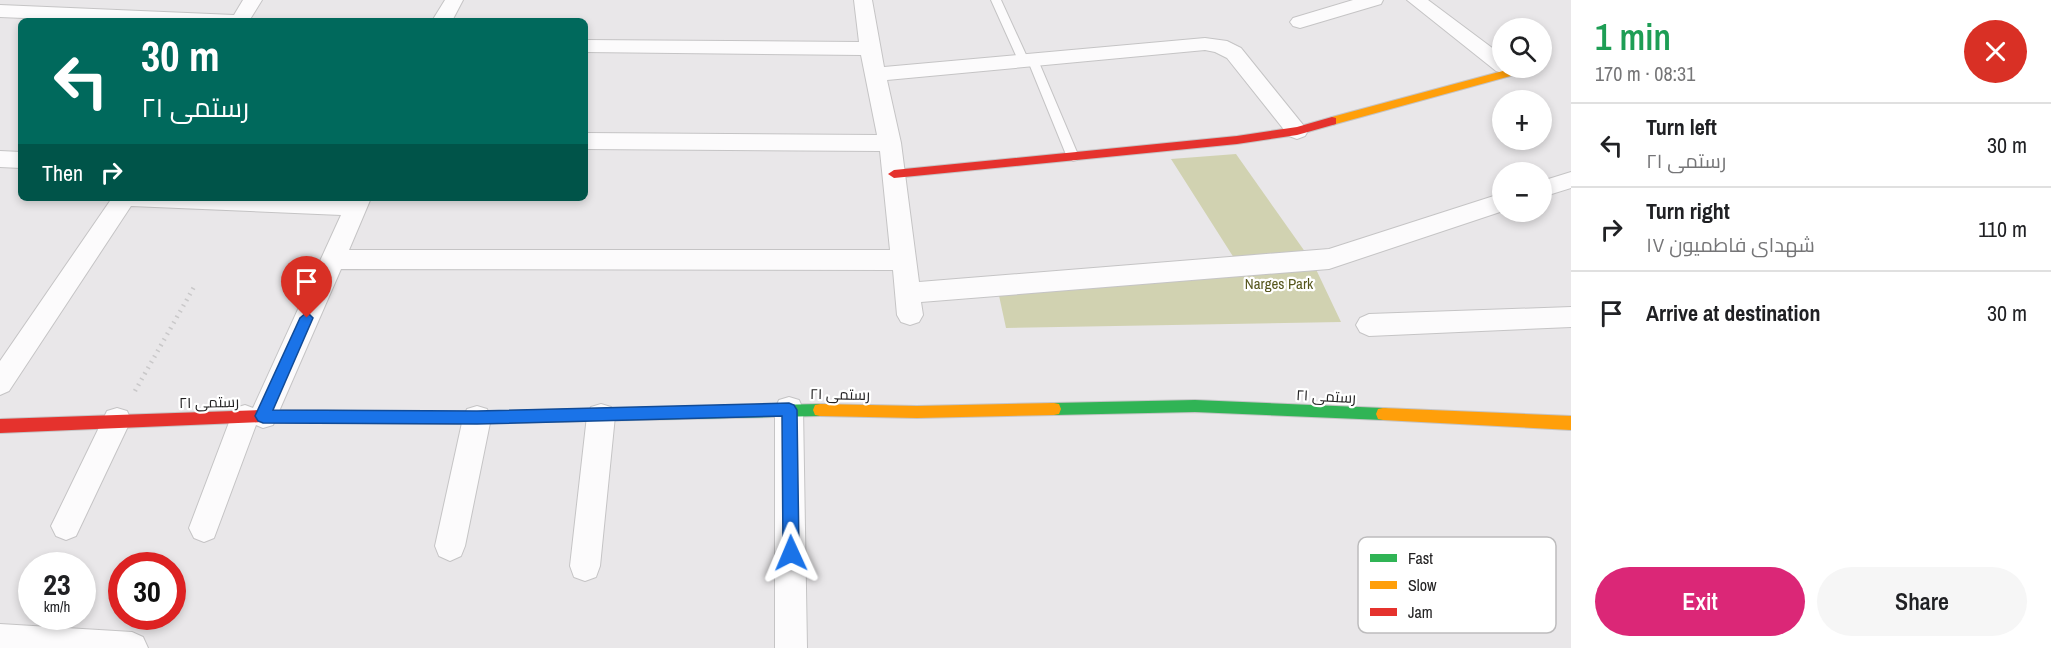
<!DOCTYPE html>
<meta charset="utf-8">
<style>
body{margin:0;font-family:"Archivo Narrow",Cairo,sans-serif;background:#f6f6f6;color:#202124;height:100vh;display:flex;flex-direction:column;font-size:22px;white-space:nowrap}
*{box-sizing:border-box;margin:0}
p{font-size:20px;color:#757577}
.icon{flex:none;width:33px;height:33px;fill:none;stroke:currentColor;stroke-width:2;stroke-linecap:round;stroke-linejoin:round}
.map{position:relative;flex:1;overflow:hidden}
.side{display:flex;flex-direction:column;background:#fff;width:480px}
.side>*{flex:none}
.banner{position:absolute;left:18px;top:18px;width:570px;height:183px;border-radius:9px;box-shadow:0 3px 9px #0003;background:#00695c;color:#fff;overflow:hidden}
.fabs{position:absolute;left:1492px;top:18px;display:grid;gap:12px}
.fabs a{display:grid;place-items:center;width:60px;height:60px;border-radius:50%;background:#fff;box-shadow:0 3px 9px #0003;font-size:30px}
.speed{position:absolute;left:18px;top:552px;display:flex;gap:12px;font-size:30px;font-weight:700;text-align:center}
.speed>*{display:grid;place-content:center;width:78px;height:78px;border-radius:50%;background:#fff;box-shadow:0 3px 9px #0003;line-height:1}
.speed small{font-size:15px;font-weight:400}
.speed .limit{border:9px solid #d22;background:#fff;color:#111}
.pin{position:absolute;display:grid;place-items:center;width:51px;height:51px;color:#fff;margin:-62px -26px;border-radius:50% 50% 50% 0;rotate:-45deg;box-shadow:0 0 6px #0007}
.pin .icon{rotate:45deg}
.me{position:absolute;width:66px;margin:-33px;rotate:359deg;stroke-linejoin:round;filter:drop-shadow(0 0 4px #0008)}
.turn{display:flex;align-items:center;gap:21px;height:126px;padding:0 24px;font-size:27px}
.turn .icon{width:78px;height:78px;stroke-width:2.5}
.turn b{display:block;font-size:42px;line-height:51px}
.then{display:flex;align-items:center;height:57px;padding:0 24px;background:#0003;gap:12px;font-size:22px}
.round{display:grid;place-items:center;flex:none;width:63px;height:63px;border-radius:32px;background:#f6f6f6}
.summary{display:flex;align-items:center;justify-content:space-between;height:102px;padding:0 24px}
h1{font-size:36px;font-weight:600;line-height:45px;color:#1e9e55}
.primary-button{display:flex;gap:12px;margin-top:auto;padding:12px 24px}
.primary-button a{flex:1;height:69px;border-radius:36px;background:#db2777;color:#fff;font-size:24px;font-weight:600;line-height:69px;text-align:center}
.primary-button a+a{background:#f6f6f6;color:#202124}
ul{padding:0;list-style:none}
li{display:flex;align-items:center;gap:18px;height:84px;padding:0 24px;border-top:2px solid #e0e0e0}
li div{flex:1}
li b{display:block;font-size:22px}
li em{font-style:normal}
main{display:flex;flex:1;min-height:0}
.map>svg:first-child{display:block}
.green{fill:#d1d2b1}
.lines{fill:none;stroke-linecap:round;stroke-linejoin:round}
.lane-casing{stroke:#c5c4c5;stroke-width:2}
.street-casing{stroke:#c5c4c5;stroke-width:2}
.fast-casing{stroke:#c5c4c5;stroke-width:2}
.slow-casing{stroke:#c5c4c5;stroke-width:2}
.jam-casing{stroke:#c5c4c5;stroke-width:2}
.path{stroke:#c9c8c9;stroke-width:4.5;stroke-dasharray:1.5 5;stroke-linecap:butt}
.lane{fill:#fcfbfc;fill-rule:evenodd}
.street{fill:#fcfbfc;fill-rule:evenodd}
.fast{fill:#30b455;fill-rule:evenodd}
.slow{fill:#ff9f0a;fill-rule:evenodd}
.jam{fill:#e5322d;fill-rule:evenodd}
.route{fill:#1a73e8;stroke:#114b97;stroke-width:1.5}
.labels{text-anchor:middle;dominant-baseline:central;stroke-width:4.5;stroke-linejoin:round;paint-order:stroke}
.park-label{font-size:15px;fill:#56561d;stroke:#fff}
.street-label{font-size:15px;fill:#222122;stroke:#fff}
.key{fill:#fff;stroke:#bdbcbd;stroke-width:1.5}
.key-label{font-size:16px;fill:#222122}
</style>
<main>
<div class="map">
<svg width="1571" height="648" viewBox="0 0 1571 648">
<rect width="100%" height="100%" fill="#e9e7e9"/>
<!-- green -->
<path class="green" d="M1236,154L1313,263L1341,322L1006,328L998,291L1241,269L1171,159Z"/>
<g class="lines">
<!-- lane casing -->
<g class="lane-casing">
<path id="lane" d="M991,0H1001L1028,59L1033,57L1038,60L1079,157L1077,160L1073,161L1067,157L1028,61L1023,63L1018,60Z"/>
</g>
<!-- street casing -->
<g class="street-casing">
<path id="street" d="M243,0H262L249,21H95L0,17V5L234,15Z
M445,0H463L452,21H432Z
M854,0H872L884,67L1205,38L1227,41L1241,48L1308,131L1305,136L1297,139L1289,136L1227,58L1215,52L1205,50L887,80L901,143L919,282L1329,249L1503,193V211L1329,269L921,302L923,315L919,322L910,325L901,322L897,315L893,270L341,269L273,425L263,428L256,425L214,538L204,542L194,538L189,528L231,417L235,408L245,405L253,408L341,215L131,206L9,391L0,395V361L112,198H371L349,250H890L880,151L585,149V133L877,135L861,55L585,52V40L859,42Z
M1353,0H1383L1381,4L1300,28L1293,26L1290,22L1293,18Z
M1407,0H1428L1503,56V68H1512L1510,71L1503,73L1496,71Z
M0,151L21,152V168L0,167Z
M1571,172V188L1542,197V181Z
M1571,307V327L1369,336L1360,332L1356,325L1360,318L1369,314Z
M789,397L799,400L803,409L807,648H775V409L779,400Z
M601,404L611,407L615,416L600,566L596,577L585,581L574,577L570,566L587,416L591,407Z
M477,406L487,409L491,418L465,546L461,556L450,561L439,556L435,546L463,418L467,409Z
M117,408L127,411L131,420L76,536L66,540L56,536L51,526L56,516L107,411Z
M0,624L132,632L143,637L148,648H0Z"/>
</g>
<!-- fast casing -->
<g class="fast-casing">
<path id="fast" d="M1195,400L1383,408L1388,409L1390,414L1388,419L1383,420L1195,412L1054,415L1049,414L1047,409L1049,404L1054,403Z
M820,404L825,405L827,410L825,415L820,416L455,424L450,423L448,418L450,413L455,412Z"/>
</g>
<!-- slow casing -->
<g class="slow-casing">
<path id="slow" d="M1514,68H1530L1529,71L1332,125L1326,121L1332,117Z
M1054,403L1059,404L1061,409L1059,414L1054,415L917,418L820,416L815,415L813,410L815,405L820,404L917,406Z
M1383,408L1571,416V430L1383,420L1378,419L1376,414L1378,409Z"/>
</g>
<!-- jam casing -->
<g class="jam-casing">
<path id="jam" d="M1332,117L1336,118V124L1297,135L1237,144L894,178L888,174L894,170L1237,136L1297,127Z
M263,410L455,412L460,413L462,418L460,423L455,424L263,422L0,433V419Z"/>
</g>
<!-- path -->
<path class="path" d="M135,391L194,287"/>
<!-- lane -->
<use href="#lane" class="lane"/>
<!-- street -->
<use href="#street" class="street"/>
<!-- fast -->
<use href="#fast" class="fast"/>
<!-- slow -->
<use href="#slow" class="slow"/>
<!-- jam -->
<use href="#jam" class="jam"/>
</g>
<!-- route -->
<path class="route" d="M307,312L313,318L273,410L477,411L789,403L794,405L797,410L799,553L796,558L791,560L785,558L783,553L782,416L477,424L263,423L258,421L255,416L300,318Z"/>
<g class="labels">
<!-- park labels -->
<g class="park-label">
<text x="1279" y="283">Narges Park</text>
</g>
<!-- street labels -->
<g class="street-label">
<text transform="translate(840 394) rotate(1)">رستمی ۲۱</text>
<text transform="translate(1326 396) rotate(3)">رستمی ۲۱</text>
<text transform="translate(209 402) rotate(-1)">رستمی ۲۱</text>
</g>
</g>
<!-- legend -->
<rect x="1358" y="537" width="198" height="96" rx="9" class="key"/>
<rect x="1370" y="554" width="27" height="8" fill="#30b455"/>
<rect x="1370" y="581" width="27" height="8" fill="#ff9f0a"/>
<rect x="1370" y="608" width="27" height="8" fill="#e5322d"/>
<g class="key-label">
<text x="1408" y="564">Fast</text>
<text x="1408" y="591">Slow</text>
<text x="1408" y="618">Jam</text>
</g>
</svg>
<div class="fabs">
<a><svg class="icon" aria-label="search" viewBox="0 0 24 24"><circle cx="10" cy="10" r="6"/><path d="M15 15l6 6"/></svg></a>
<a>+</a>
<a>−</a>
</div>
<div class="speed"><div>23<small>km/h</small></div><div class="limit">30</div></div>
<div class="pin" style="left:307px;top:318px;background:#d93025"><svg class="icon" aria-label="arrive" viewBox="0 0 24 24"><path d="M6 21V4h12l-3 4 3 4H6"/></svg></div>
<svg class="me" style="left:791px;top:553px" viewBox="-20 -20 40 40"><path d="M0-17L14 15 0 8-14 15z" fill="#1a73e8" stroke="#fff" stroke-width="4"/></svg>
<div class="banner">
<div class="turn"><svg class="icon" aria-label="left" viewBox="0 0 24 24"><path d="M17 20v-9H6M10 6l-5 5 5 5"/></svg><div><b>30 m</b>رستمی ۲۱</div></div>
<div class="then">Then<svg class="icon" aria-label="right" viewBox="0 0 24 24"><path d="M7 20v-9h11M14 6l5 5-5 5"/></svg></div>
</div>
</div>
<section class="side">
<div class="summary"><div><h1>1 min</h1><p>170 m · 08:31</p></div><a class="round" style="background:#d93025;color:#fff"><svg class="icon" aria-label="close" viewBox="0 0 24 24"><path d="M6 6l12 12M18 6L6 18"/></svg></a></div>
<ul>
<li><svg class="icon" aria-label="left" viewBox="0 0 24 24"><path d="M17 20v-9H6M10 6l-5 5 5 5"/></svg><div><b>Turn left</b><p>رستمی ۲۱</p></div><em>30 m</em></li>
<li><svg class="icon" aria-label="right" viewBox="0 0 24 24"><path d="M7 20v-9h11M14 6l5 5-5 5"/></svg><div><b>Turn right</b><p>شهدای فاطمیون ۱۷</p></div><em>110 m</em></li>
<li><svg class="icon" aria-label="arrive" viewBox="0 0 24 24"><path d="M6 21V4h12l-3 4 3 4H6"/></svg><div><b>Arrive at destination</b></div><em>30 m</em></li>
</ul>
<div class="primary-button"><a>Exit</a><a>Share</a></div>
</section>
</main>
